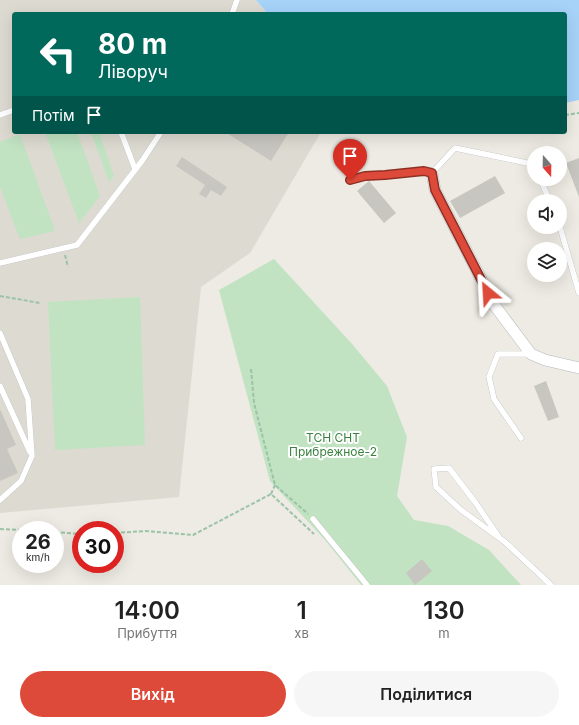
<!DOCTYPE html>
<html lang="uk">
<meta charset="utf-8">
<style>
body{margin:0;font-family:Inter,sans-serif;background:#f6f6f6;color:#222;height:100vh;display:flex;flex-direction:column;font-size:15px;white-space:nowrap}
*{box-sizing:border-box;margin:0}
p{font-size:13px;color:#767676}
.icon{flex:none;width:22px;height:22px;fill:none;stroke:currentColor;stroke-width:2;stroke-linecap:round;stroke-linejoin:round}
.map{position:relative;height:585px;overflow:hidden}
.panel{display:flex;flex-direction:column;background:#fff;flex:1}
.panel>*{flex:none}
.top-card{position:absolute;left:12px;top:12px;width:555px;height:122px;border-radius:4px;box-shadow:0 4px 16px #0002;background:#00695c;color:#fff;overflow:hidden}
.needle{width:26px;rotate:160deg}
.fabs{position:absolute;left:527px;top:146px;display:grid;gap:8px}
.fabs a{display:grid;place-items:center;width:40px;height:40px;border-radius:50%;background:#fff;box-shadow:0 4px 16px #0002;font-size:20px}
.speed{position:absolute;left:12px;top:521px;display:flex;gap:8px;font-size:20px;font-weight:700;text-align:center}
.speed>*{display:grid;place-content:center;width:52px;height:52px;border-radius:50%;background:#fff;box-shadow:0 4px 16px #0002;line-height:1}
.speed small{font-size:10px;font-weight:400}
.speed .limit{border:6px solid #d22;background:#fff;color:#111}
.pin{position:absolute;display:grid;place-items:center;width:34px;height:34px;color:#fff;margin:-41px -17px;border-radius:50% 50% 50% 0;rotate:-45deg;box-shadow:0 0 4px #0007}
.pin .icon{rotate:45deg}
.me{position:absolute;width:44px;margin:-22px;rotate:333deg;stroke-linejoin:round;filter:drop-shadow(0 0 3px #0008)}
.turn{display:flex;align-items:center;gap:14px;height:84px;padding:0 20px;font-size:18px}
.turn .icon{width:52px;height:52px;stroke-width:2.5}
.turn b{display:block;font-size:28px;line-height:34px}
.then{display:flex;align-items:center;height:38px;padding:0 20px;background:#0003;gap:8px;font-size:15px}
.eta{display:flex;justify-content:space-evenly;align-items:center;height:68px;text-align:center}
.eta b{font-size:24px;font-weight:600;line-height:28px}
.button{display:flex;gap:8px;margin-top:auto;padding:8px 20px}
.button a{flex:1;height:46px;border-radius:24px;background:#dd4a39;color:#fff;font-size:16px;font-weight:600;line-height:46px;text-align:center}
.button a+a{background:#f6f6f6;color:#222}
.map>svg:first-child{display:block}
.education{fill:#dddad1}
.green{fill:#c1e3c2}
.water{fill:#a7d3f9}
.building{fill:#c8c6c0}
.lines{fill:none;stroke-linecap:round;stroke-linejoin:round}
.service-casing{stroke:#b5b8bc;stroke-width:6}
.minor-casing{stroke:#b5b8bc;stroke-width:12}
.path{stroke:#9bc3a7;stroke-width:2;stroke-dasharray:4 2;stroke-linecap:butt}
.service{stroke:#fff;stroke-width:5.5}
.minor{stroke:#fff;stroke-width:11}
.route-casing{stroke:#903025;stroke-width:10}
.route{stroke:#dd4a39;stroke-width:7}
.labels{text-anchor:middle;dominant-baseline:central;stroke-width:4;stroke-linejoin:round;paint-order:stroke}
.park-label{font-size:12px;fill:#3b8240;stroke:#fff}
</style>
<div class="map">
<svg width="579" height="585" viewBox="0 0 579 585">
<rect width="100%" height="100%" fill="#edebe3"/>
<!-- education -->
<path class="education" d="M0,0H256L268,14H14V132H321L250,253L201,287L179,497L0,513Z"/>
<!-- green -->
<path class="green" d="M45,132H77L100,196L79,223Z
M91,132H99L114,176L109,182Z
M20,134L55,231L20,239L0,187V142Z
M274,259L353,345L387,386L407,437L397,496L414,520L448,526L489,550L521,585H361L326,541L270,481L219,290Z
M140,297L145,445L55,450L48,302Z"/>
<!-- water -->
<path class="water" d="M256,0H579V100L565,103V14H268Z"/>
<!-- building -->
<path class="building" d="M225,132H289L271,161Z
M182,157L227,187L221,196L211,190L206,198L199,194L205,185L176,166Z
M579,158V197L566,163Z
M495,176L505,193L460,218L450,201Z
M369,181L396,213L384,223L357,191Z
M546,381L559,417L548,421L534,386Z
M0,409L16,445L7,449L18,473L0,481Z
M422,559L432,571L415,585L406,573Z"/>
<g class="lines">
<!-- service casing -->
<g class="service-casing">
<path id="service" d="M232,14L237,0
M0,115L14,110
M121,132L135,169
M540,179L550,201
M350,180L365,176L385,175L424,171L432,173L455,148L532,164L534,167
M560,227L579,293
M0,263L77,245L142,161L161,132
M0,333L28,399L32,456L21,481L0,500
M0,386L30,452
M521,438L494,399L489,377L498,354H531
M313,519L367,585
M499,537L475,502L449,468L434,469L436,487L461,510L505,542L551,585"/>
</g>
<!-- minor casing -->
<g class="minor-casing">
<path id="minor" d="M432,173L435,190L495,306L531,354L545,360L579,368"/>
</g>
<!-- path -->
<path class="path" d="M565,115L579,113
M65,255L68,267
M0,296L40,303
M251,369L254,403L275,485L308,514
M271,494L275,485
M0,529L22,530
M55,532L81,534
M115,533L145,531L193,535L271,494L314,534"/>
<!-- service -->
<use href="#service" class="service"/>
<!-- minor -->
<use href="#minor" class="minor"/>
</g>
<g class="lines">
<!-- route casing -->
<g class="route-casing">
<path id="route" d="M350,180L365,176L385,175L424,171L432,173L435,190L488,293"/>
</g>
<!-- route -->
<use href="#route" class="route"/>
</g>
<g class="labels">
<!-- park labels -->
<g class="park-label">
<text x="333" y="437">ТСН СНТ<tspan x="333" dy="14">Прибрежное-2</tspan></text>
</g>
</g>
</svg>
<div class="fabs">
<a><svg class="needle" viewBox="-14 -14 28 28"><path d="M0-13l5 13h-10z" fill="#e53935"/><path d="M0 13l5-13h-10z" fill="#767676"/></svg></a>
<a><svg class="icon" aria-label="sound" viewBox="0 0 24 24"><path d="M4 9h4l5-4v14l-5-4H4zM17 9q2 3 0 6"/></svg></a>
<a><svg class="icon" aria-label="layers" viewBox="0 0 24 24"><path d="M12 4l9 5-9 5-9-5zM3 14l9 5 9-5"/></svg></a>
</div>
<div class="speed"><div>26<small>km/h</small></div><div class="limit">30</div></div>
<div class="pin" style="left:350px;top:180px;background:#d93025"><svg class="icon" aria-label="arrive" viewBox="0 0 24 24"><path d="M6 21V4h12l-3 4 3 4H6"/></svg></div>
<svg class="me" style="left:488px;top:293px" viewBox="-20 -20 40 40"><path d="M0-17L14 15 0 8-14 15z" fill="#dd4a39" stroke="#fff" stroke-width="4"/></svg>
<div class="top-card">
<div class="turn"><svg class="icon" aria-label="left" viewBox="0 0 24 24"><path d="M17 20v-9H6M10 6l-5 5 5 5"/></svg><div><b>80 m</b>Ліворуч</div></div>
<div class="then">Потім<svg class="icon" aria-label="arrive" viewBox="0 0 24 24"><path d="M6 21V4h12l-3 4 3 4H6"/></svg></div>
</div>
</div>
<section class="panel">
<div class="eta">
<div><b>14:00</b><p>Прибуття</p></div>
<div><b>1</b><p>хв</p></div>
<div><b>130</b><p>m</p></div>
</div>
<div class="button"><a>Вихід</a><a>Поділитися</a></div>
</section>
